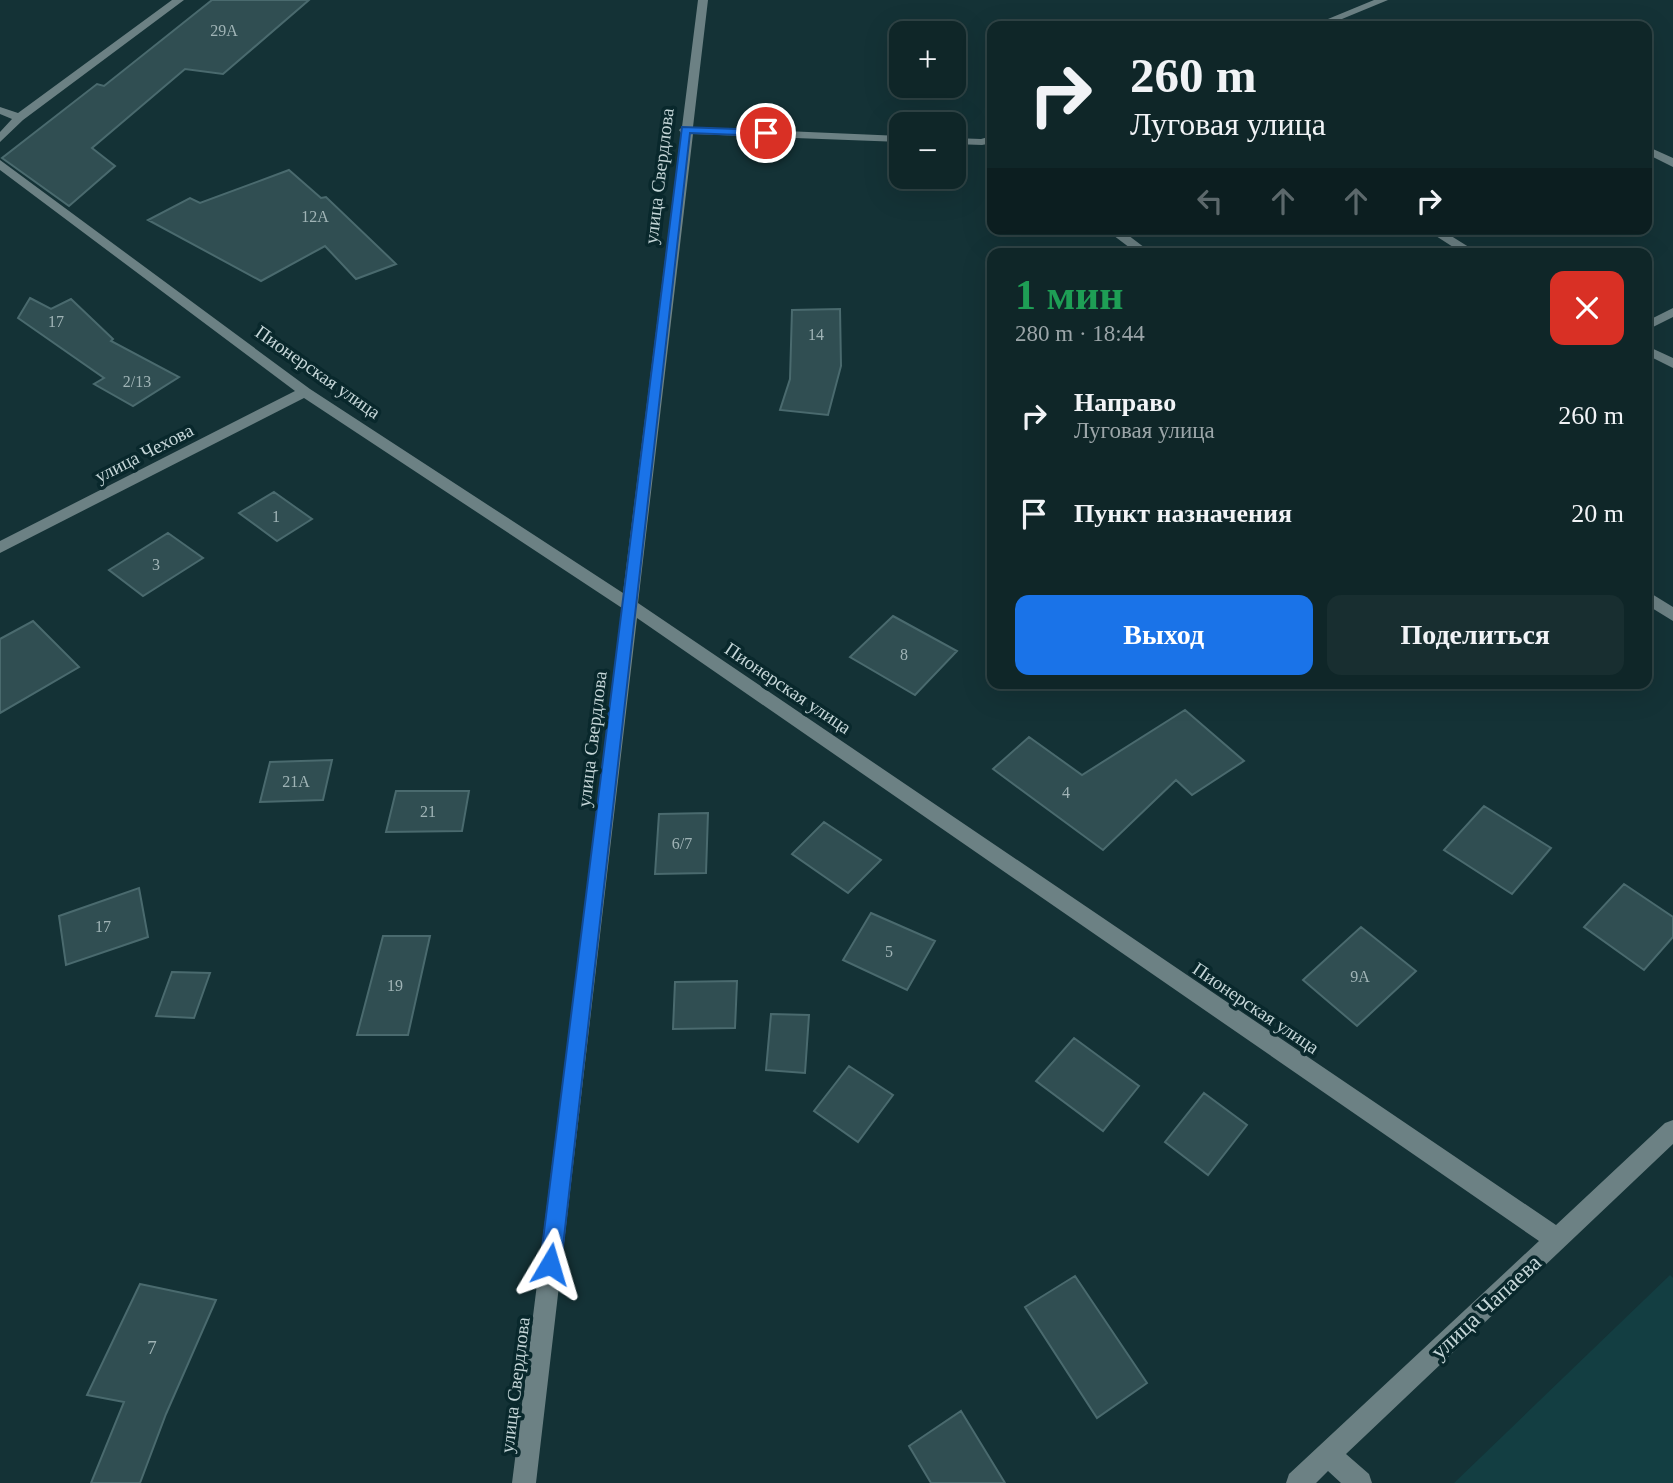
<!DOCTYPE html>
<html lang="ru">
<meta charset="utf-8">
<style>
body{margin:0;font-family:Georgia,serif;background:#182e30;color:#f1f3f6;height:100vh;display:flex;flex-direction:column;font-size:26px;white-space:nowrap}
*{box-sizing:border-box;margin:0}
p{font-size:23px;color:#9ba5a8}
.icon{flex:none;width:38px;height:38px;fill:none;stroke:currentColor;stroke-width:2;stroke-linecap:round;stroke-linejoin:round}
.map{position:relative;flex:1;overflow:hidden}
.side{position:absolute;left:987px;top:248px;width:665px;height:441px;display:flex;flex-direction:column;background:#0f2628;border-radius:14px;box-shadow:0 7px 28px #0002,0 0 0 2px #2f4345}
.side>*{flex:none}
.banner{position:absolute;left:987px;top:21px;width:665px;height:214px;border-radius:14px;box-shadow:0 7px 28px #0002,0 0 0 2px #2f4345;background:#0f2628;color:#f1f3f6;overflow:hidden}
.fabs{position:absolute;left:889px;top:21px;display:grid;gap:14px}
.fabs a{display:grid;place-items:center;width:77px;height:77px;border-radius:14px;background:#0f2628;box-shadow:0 7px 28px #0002,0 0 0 2px #2f4345;font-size:35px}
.pin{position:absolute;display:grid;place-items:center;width:60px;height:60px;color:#fff;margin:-30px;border:4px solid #fff;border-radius:50%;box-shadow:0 2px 7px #0007}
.me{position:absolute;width:77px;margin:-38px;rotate:7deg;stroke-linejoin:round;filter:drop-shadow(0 0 5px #0008)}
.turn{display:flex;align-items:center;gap:24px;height:147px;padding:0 28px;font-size:32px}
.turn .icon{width:91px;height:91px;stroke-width:2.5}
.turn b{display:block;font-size:49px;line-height:60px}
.lanes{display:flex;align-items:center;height:66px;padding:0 28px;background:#0003;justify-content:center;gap:35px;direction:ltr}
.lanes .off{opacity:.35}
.round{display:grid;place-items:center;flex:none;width:74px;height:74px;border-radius:14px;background:#182e30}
.headline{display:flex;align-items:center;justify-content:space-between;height:119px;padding:0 28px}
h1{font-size:42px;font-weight:700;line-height:52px;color:#1e9e55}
.cta{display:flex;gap:14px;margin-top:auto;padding:14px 28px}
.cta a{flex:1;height:80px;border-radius:14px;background:#1a73e8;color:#fff;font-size:28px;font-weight:700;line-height:80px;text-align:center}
.cta a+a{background:#182e30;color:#f1f3f6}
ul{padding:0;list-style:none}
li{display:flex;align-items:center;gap:21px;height:98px;padding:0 28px}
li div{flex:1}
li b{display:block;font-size:26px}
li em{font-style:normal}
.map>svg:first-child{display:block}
.built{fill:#133e42}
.building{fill:#304e52;stroke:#4a6a6e;stroke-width:2}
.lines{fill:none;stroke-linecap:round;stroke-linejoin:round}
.minor{fill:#6c8184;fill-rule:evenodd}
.route{fill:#1a73e8;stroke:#114b97;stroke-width:2}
.labels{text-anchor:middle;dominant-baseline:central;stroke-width:7;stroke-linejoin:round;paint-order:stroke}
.number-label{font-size:16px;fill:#a0b4b6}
.street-label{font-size:19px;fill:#c5d6d8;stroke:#09282c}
.near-number-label{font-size:19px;fill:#a0b4b6}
.near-street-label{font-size:23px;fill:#c5d6d8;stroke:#09282c}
</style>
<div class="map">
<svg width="1673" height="1483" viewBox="0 0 1673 1483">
<rect width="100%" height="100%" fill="#143236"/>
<!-- built -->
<path class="built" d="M1670,1275L1673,1278V1483H1454Z"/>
<!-- building -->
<path class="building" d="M212,0H309L223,74L185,69L92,148L115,166L69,206L2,158L97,84L104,86Z
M289,170L321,198L326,197L396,264L356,279L325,246L261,281L148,220L190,198L200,203Z
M30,298L51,309L71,299L113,339L111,341L179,377L133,406L94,384L104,378L18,318Z
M840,309L841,366L828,415L780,410L790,379L792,310Z
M274,492L312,519L277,541L239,513Z
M168,533L203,558L143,596L109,570Z
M893,616L957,651L915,695L850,657Z
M33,621L79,667L0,713V639Z
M1185,710L1244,761L1192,795L1176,780L1103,850L993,769L1029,737L1082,775Z
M332,760L323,800L260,802L270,762Z
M396,791H469L462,831L386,832Z
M1484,806L1551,848L1512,894L1444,850Z
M708,813L706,873L655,874L659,814Z
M824,822L881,860L848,893L792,854Z
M1624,884L1673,917V937L1644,970L1584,927Z
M139,888L148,937L66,965L59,916Z
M871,913L935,941L907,990L843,960Z
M1361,927L1416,971L1357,1026L1303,980Z
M383,936H430L408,1035H357Z
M172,972L210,973L194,1018L156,1016Z
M737,981L735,1028L673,1029L675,982Z
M771,1014L809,1015L805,1073L766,1070Z
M1074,1038L1139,1086L1103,1131L1036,1081Z
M849,1066L893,1095L858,1142L814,1111Z
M1204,1093L1247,1125L1208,1175L1165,1142Z
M1075,1276L1147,1383L1097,1418L1025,1307Z
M140,1284L216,1300L166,1414L140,1483H91L124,1402L87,1395Z
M961,1411L1005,1483H931L909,1446Z"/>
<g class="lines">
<!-- minor -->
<path class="minor" d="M172,0H184L23,120L0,142V132L12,119L0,114V107L18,113Z
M698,0H708L693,127L901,136V142L693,134L638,603L1556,1225L1665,1123L1673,1120V1144L1346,1454L1369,1474L1372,1483H1341L1328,1471L1316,1483H1286L1289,1474L1539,1241L637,618L536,1483H512L622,608L304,398L0,553V541L295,391L0,170V160L310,389L623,593L681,133L679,130L682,127Z
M1374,0H1388L1325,26H1311Z
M992,136V143L982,145L954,144V138L981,139Z
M1653,149L1673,158V167L1649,155L1647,153Z
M1105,229H1120L1153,254H1138Z
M1425,229H1440L1480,254H1464Z
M1673,308V317L1647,330V321Z
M1647,346L1673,358V368L1647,355Z
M1647,591L1673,607V621L1647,605Z"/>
</g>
<!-- route -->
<path class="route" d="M682,127L766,130L772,133L766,136L690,133L561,1264L558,1271L550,1274L543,1271L540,1264Z"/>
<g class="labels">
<!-- number labels -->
<g class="number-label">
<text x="224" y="30">29А</text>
<text x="315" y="216">12А</text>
<text x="56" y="321">17</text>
<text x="816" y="334">14</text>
<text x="137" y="381">2/13</text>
<text x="276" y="516">1</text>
<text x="156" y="564">3</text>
<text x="904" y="654">8</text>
<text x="296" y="781">21А</text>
<text x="1066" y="792">4</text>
<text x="428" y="811">21</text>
<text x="682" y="843">6/7</text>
<text x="103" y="926">17</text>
<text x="889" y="951">5</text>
<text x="1360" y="976">9А</text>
<text x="395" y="985">19</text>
</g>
<!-- street labels -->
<g class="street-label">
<text transform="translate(659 176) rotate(-83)">улица Свердлова</text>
<text transform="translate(318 372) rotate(35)">Пионерская улица</text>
<text transform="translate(144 453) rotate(-27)">улица Чехова</text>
<text transform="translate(788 688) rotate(34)">Пионерская улица</text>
<text transform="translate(592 739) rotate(-83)">улица Свердлова</text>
<text transform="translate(1256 1008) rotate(34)">Пионерская улица</text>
<text transform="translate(515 1385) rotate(-83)">улица Свердлова</text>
</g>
<!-- near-number labels -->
<g class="near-number-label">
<text x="152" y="1347">7</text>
</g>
<!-- near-street labels -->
<g class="near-street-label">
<text transform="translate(1486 1307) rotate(-43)">улица Чапаева</text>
</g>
</g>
</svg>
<div class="fabs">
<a>+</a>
<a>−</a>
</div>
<div class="pin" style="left:766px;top:133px;background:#d93025"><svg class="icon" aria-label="arrive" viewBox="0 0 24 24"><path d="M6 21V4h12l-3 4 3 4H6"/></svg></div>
<svg class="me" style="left:550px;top:1264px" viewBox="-20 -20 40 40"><path d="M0-17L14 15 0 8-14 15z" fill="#1a73e8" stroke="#fff" stroke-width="4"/></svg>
<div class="banner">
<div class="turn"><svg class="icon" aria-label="right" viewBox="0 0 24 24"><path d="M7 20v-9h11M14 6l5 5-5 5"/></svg><div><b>260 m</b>Луговая улица</div></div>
<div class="lanes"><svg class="icon off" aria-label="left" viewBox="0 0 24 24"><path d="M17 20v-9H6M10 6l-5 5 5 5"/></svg><svg class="icon off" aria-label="ahead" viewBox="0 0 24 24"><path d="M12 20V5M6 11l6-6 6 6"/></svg><svg class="icon off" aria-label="ahead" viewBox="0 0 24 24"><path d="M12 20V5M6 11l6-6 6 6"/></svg><svg class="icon" aria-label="right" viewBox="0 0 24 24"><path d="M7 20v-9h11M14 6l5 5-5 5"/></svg></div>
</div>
<section class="side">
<div class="headline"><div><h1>1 мин</h1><p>280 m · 18:44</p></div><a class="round" style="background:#d93025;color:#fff"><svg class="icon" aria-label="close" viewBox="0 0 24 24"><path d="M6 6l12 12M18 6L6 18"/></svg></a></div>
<ul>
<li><svg class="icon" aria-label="right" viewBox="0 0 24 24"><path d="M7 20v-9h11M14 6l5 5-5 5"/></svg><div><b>Направо</b><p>Луговая улица</p></div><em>260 m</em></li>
<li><svg class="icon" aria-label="arrive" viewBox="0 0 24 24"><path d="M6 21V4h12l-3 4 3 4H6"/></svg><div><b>Пункт назначения</b></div><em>20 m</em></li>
</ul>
<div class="cta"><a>Выход</a><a>Поделиться</a></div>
</section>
</div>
